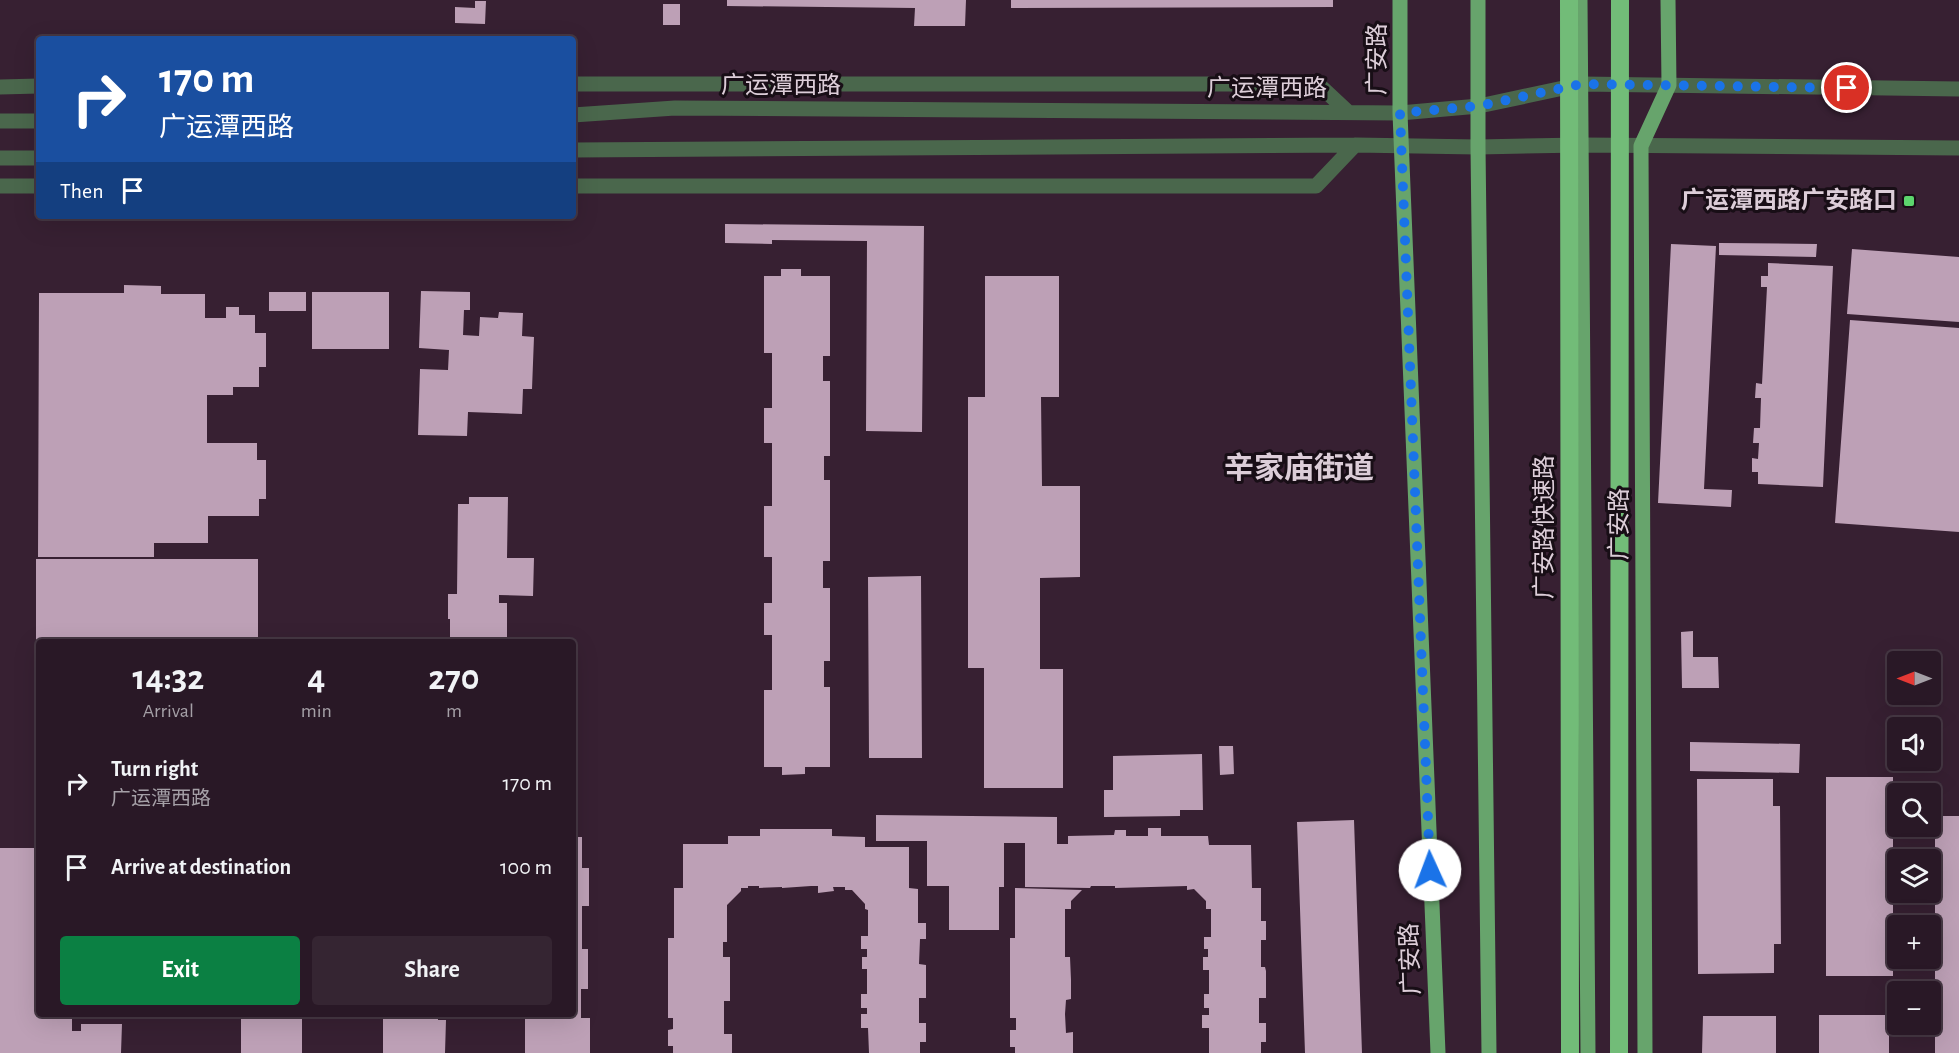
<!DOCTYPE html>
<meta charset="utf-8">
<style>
body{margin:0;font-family:"Alegreya Sans","Noto Sans SC",sans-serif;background:#352532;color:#f1f3f6;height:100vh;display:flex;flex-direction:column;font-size:22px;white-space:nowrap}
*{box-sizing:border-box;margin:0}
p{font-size:20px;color:#a5a0a7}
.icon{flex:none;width:33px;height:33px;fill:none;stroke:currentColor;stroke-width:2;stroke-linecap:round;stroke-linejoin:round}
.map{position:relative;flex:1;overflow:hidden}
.sheet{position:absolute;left:36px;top:639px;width:540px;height:378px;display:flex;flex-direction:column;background:#291826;border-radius:6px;box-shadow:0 6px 24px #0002,0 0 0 2px #453743}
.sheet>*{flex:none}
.guide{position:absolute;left:36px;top:36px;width:540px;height:183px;border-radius:6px;box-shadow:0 6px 24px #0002,0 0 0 2px #453743;background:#1a4fa0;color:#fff;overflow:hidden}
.needle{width:39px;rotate:270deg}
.fabs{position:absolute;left:1887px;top:651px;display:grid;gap:12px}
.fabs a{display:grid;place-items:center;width:54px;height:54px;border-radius:6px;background:#291826;box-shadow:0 6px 24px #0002,0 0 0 2px #453743;font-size:30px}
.pin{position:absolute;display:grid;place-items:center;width:51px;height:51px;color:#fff;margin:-26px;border:3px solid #fff;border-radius:50%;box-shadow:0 2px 6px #0007}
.me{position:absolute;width:66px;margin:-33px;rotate:358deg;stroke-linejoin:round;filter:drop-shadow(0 0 4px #0008)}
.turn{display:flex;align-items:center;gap:21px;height:126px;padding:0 24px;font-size:27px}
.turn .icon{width:78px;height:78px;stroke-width:2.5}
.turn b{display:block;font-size:42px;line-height:51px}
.then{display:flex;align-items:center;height:57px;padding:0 24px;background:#0003;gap:12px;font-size:22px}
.eta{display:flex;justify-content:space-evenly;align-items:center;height:102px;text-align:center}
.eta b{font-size:36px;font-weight:600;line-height:42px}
.cta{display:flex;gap:12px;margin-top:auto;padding:12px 24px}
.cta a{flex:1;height:69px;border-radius:6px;background:#0b8043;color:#fff;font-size:24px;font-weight:600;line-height:69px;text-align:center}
.cta a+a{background:#352532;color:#f1f3f6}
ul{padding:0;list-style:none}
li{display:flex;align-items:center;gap:18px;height:84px;padding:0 24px}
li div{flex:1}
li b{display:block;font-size:22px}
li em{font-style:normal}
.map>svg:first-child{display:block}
.building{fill:#bda0b6}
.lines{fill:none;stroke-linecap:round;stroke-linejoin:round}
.minor{stroke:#4a674c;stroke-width:15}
.major{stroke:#67a46c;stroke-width:15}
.highway-bridge{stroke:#72bc78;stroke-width:18}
.route{stroke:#1a73e8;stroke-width:10;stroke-dasharray:0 18}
.poi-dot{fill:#5cd56d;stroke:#180e16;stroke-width:2}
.labels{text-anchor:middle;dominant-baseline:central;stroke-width:6;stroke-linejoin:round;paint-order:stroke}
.street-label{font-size:24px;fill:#dccdd8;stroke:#180e16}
.poi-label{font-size:24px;font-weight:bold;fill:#dccdd8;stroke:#180e16;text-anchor:end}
.district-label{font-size:30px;font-weight:bold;fill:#dccdd8;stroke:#180e16}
</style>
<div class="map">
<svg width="1959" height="1053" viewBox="0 0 1959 1053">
<rect width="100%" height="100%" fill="#372032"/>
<!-- building -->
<path class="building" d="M727,0H966L965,26H914L915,8L727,6Z
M1011,0H1333V7L1011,8Z
M475,1H486L485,24L455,23V7L475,8Z
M663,4H680V25H663Z
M725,224L924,226L922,432L866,431L867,241L772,240V244L725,243Z
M1719,243L1817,244L1816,257L1719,255Z
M1671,244L1716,246L1704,489L1732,490L1731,507L1658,503Z
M1852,249L1959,257V322L1847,314Z
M1768,263L1833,266L1823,487L1758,484V472H1752V458L1758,459L1759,443H1753L1754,428H1760L1761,398H1755L1756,383L1762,384L1767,287H1761V276H1768Z
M781,269H801V276H830V356H823V381H830V456H824V480H830V561H823V588H830V661H824V687H830V767H805V774L782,775V767H764V690H772V635H764V603H772V557H764V506H772V443H764V408H772V353H764V276H781Z
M985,276H1059V397H1041L1042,486H1080V577L1040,578V669H1063V788H984V668H968V397H985Z
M124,285L161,286V294H205V318H226V307H239V315H255V333H266V367H259V387H233V395H207V443H257V460H266V499H259V516H208V543H154V557H38L39,293H124Z
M421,291L470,292V310H464L463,335L479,336L480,317L498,318L499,312L523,313L522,336L534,337L532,389H523L522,414L468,412L467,436L418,435L420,369L448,370L449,350L419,348Z
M269,292H306V311H269Z
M312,292H389V349H312Z
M1850,320L1959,328V532L1835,523Z
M469,497H508L507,558H534L533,596L499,595V603H507V642H479L480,638H450V619H448V594H457L458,504H469Z
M36,559H258V642H39V752H36Z
M921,576L922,758H869L868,577Z
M1693,631V657H1718L1719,688H1682L1681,632Z
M1690,742L1800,744L1799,773L1690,771Z
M1219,746H1233L1234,774L1220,775Z
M1202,754L1203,810H1180V816L1104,817V790H1113V756Z
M1826,777H1893V976H1826Z
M1697,779H1773V806H1780L1781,944H1774V973L1698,974Z
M876,815L1057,817V844H1068V836L1114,835L1115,830H1126V836H1148V828H1161V836H1208L1209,845H1251L1252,888H1261V921H1266V940H1261V967H1265L1266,971V998H1259V1023H1266V1042H1261V1053H1209V1028H1202V1015H1209V1008H1204V994H1209V970H1203V957H1208V949H1204V937H1211V909H1206V901L1194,889L1187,890V886L1115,888V886H1091L1090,888L1025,887V843H1004V887H999V930H949V886H927V841H876Z
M1935,816H1959V1053H1935Z
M1354,820L1362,1053H1305L1297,822Z
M760,829H832V836L865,837V847H909V888L918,889V923H926V939H920L919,964L926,965V998H919V1023H926V1042H920V1053H869L868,1028H861V1014H867V1008H861V994H867V969H862V957H867V949H861V936H868V910L865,909V904L852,890H845V887H833L834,891L818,893V886H811L782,888V887L759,888V886H748V888H741V891L727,905V942H723V957H730V1001H724V1034H732V1053H673V1046H668V1030L673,1029V1018H668V938H674V888H683V844H728V836H760Z
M573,837H582V868H589V906H582V949H588V989H581V1018H590V1053H525V1017H529V1014H573Z
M0,848H39V1014H72V1031H81V1024H122L121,1053H0Z
M1015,888L1082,890L1071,901V909H1065V957H1070L1071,980V999L1066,1000L1065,1014L1066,1033L1073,1032V1053H1015V1047H1010V1030H1016V1018H1010V938H1015Z
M247,1014H296V1018H302V1053H241V1017H247Z
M389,1014H438V1020H446L445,1053H383V1019H389Z
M1819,1015H1889V1053H1819Z
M1703,1016H1776V1053H1702Z"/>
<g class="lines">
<!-- minor -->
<path class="minor" d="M573,84H1318L1348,112
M0,87L39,86
M573,115L675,108L1400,113L1479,106L1582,84L1959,89
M0,121H39
M573,150L1355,145L1478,147L1582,145L1959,148
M0,158H39
M0,186H39
M573,186H1316L1355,145"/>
<!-- major -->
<path class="major" d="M1400,0V113L1438,1053
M1478,0V147L1489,1053
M1580,0L1588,1053
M1645,1053L1641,146L1669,85L1668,0"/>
<!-- highway-bridge -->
<path class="highway-bridge" d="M1569,0L1570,1053
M1619,1053L1620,0"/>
</g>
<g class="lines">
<!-- route -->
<path class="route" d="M1430,870L1400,113L1479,106L1582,84L1847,88"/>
</g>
<!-- markers -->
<rect class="poi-dot" x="1903" y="195" width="12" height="12" rx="3"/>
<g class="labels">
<!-- street labels -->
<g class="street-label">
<text transform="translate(1378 59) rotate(-90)">广安路</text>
<text x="781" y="86">广运潭西路</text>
<text x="1267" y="89">广运潭西路</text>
<text transform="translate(1620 524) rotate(-90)">广安路</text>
<text transform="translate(1545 527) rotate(-90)">广安路快速路</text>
<text transform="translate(1411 959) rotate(-92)">广安路</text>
</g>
<!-- poi labels -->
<g class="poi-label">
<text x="1897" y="201">广运潭西路广安路口</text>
</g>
<!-- district labels -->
<g class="district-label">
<text x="1299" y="469">辛家庙街道</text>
</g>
</g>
</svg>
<div class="fabs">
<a><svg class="needle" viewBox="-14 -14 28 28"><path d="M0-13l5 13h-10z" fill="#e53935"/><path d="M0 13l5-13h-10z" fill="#a5a0a7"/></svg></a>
<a><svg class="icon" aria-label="sound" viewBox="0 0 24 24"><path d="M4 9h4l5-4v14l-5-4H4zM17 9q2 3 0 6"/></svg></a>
<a><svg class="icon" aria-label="search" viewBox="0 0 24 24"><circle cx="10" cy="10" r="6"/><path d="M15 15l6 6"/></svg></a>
<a><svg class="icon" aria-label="layers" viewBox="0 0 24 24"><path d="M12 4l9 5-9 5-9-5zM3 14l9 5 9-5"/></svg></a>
<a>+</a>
<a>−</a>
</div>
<div class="pin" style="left:1847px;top:88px;background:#d93025"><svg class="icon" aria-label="arrive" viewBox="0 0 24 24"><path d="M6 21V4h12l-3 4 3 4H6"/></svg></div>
<svg class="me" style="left:1430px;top:870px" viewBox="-20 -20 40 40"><circle r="19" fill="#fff"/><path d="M0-13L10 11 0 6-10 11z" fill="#1a73e8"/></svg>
<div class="guide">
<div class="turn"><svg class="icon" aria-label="right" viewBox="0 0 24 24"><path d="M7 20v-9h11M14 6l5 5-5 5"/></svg><div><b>170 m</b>广运潭西路</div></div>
<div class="then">Then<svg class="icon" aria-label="arrive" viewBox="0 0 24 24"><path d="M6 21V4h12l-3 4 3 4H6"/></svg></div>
</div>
<section class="sheet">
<div class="eta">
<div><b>14:32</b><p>Arrival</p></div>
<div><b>4</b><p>min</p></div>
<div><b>270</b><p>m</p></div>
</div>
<ul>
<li><svg class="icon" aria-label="right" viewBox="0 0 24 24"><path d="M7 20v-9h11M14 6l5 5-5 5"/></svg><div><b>Turn right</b><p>广运潭西路</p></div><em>170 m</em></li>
<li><svg class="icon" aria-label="arrive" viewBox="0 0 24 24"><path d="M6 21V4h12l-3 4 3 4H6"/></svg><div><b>Arrive at destination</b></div><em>100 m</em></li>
</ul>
<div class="cta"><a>Exit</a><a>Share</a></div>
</section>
</div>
